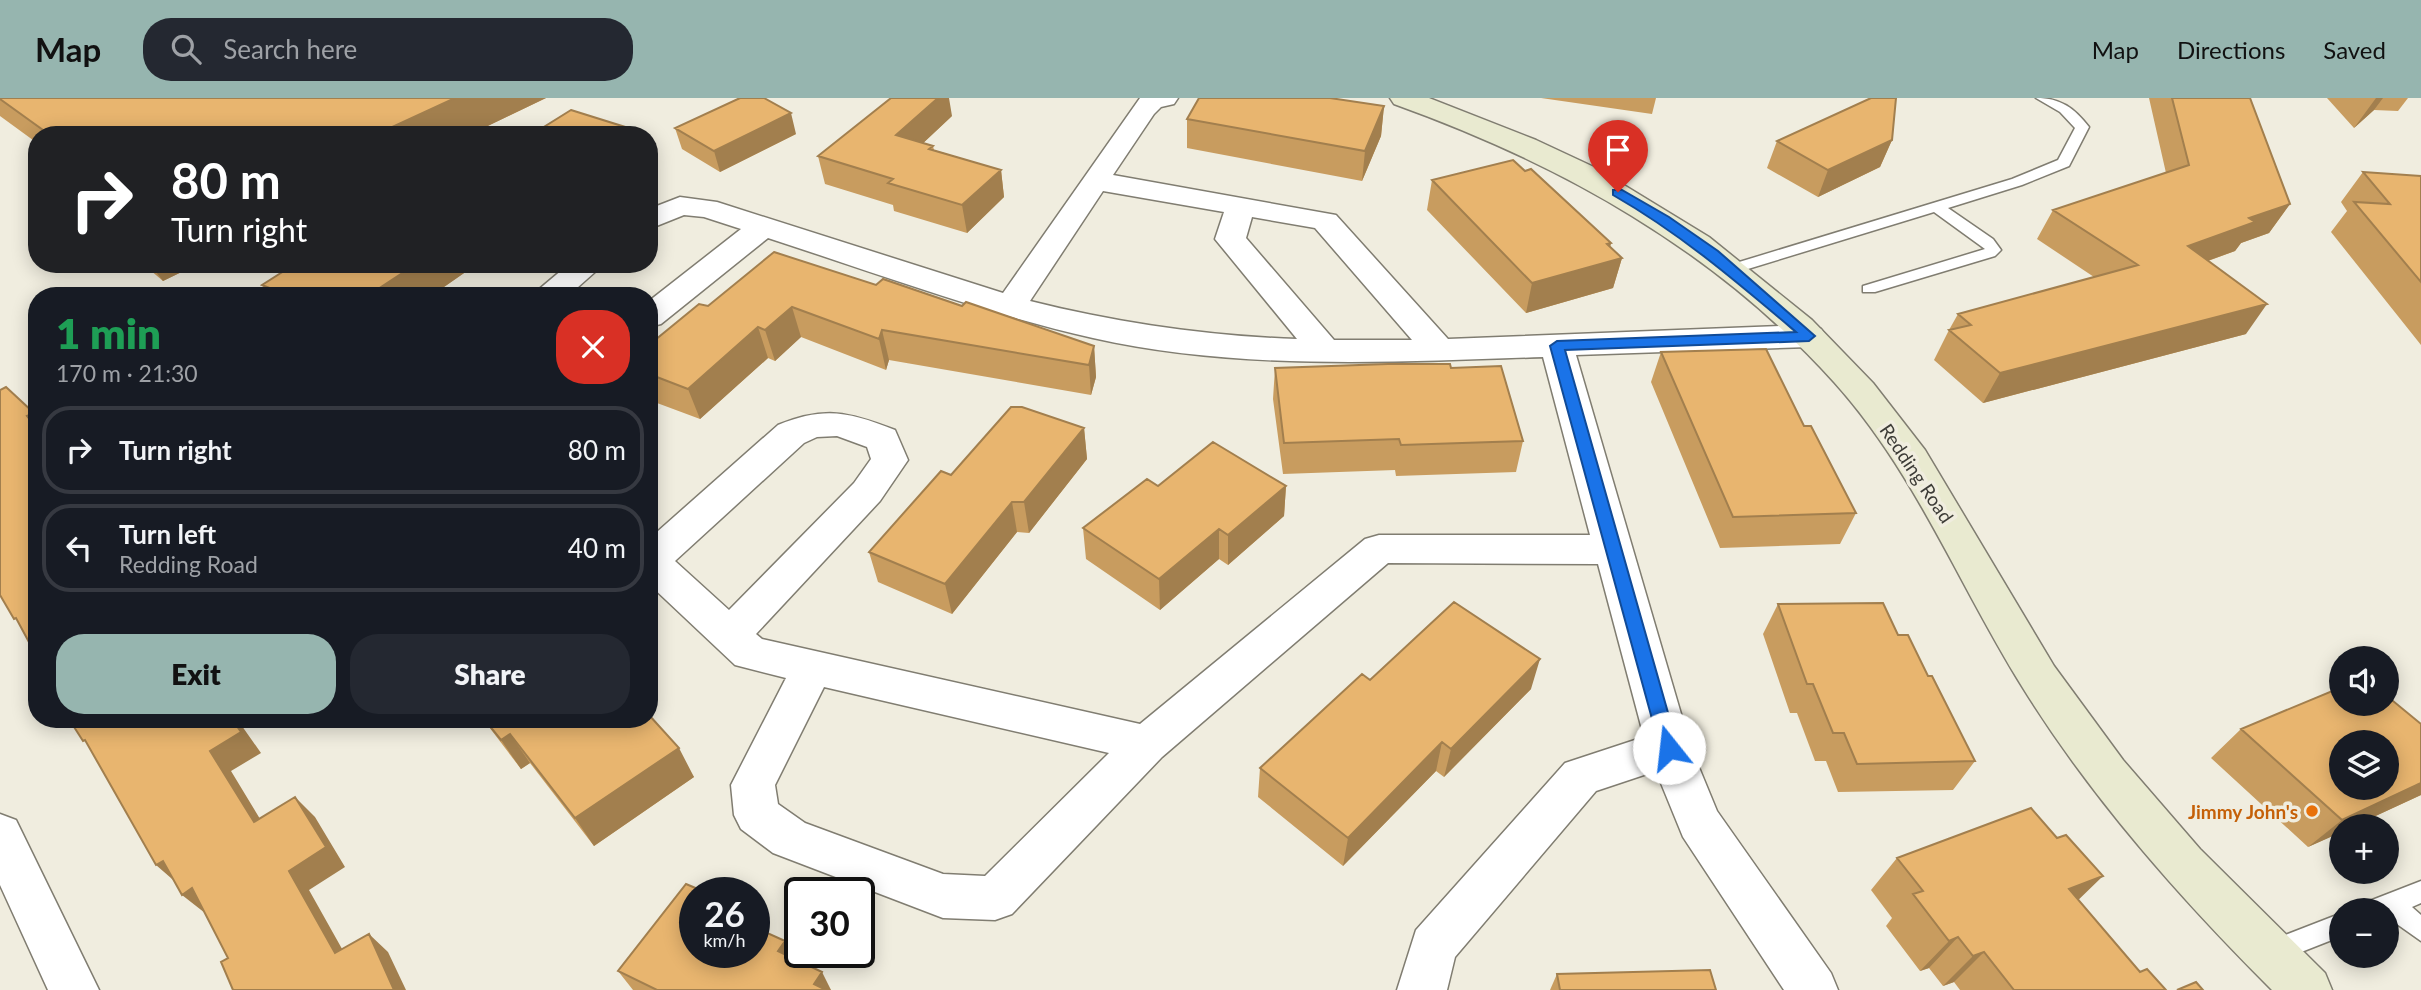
<!DOCTYPE html>
<meta charset="utf-8">
<style>
body{margin:0;font-family:Lato,sans-serif;background:#242831;color:#f1f3f6;height:100vh;display:flex;flex-direction:column;font-size:26px;white-space:nowrap}
*{box-sizing:border-box;margin:0}
p{font-size:23px;color:#9ea1a6}
.icon{flex:none;width:38px;height:38px;fill:none;stroke:currentColor;stroke-width:2;stroke-linecap:round;stroke-linejoin:round}
.map{position:relative;flex:1;overflow:hidden}
.drawer{position:absolute;left:28px;top:189px;width:630px;height:441px;display:flex;flex-direction:column;background:#171b24;border-radius:28px;box-shadow:0 4px 18px #0003}
.drawer>*{flex:none}
.top-card{position:absolute;left:28px;top:28px;width:630px;height:147px;border-radius:28px;box-shadow:0 4px 18px #0003;background:#202124;color:#fff;overflow:hidden}
.tools{position:absolute;left:2329px;top:548px;display:grid;gap:14px}
.tools a{display:grid;place-items:center;width:70px;height:70px;border-radius:50%;background:#171b24;box-shadow:0 4px 18px #0003;font-size:35px}
.speed{position:absolute;left:679px;top:779px;display:flex;gap:14px;font-size:35px;font-weight:700;text-align:center}
.speed>*{display:grid;place-content:center;width:91px;height:91px;border-radius:50%;background:#171b24;box-shadow:0 4px 18px #0003;line-height:1}
.speed small{font-size:18px;font-weight:400}
.speed .limit{border:4px solid #111;border-radius:10px;background:#fff;color:#111}
.pin{position:absolute;display:grid;place-items:center;width:60px;height:60px;color:#fff;margin:-72px -30px;border-radius:50% 50% 50% 0;rotate:-45deg;box-shadow:0 0 7px #0007}
.pin .icon{rotate:45deg}
.me{position:absolute;width:77px;margin:-38px;rotate:344deg;stroke-linejoin:round;filter:drop-shadow(0 0 5px #0008)}
.turn{display:flex;align-items:center;gap:24px;height:147px;padding:0 28px;font-size:32px}
.turn .icon{width:91px;height:91px;stroke-width:2.5}
.turn b{display:block;font-size:49px;line-height:60px}
.round{display:grid;place-items:center;flex:none;width:74px;height:74px;border-radius:28px;background:#242831}
.overview{display:flex;align-items:center;justify-content:space-between;height:119px;padding:0 28px}
h1{font-size:42px;font-weight:800;line-height:52px;color:#1e9e55}
.button{display:flex;gap:14px;margin-top:auto;padding:14px 28px}
.button a{flex:1;height:80px;border-radius:28px;background:#96b5af;color:#111;font-size:28px;font-weight:800;line-height:80px;text-align:center}
.button a+a{background:#242831;color:#f1f3f6}
ul{padding:0;list-style:none}
li{display:flex;align-items:center;gap:21px;height:88px;margin:0 14px 10px;padding:0 14px;border:4px solid #363941;border-radius:28px}
li div{flex:1}
li b{display:block;font-size:26px}
li em{font-style:normal}
header{display:flex;align-items:center;gap:42px;box-sizing:border-box;height:98px;padding:0 35px;background:#96b5af;color:#111}
header strong{font-size:33px}
nav{display:flex;gap:38px;margin-inline-start:auto;font-size:24px}
.search{width:490px;height:63px;background:#242831;display:flex;align-items:center;gap:18px;box-sizing:border-box;padding:0 24px;border-radius:28px;color:#9ea1a6;font-size:26px}
.map>svg:first-child{display:block}
.lines{fill:none;stroke-linecap:round;stroke-linejoin:round}
.lane-casing{stroke:#807d71;stroke-width:3}
.street-casing{stroke:#807d71;stroke-width:3}
.secondary-casing{stroke:#807d71;stroke-width:3}
.lane{fill:#fff;fill-rule:evenodd}
.street{fill:#fff;fill-rule:evenodd}
.secondary{fill:#e9ead0;fill-rule:evenodd}
.wall{fill:#c89c5f}
.shaded-wall{fill:#a27f4e}
.building{fill:#e8b56f;stroke:#a27f4e;stroke-width:2;fill-rule:evenodd}
.route{fill:#1a73e8;stroke:#114b97;stroke-width:2}
.food-dot{fill:#e8710a;stroke:#f0eddf;stroke-width:2.5}
.labels{text-anchor:middle;dominant-baseline:central;stroke-width:7;stroke-linejoin:round;paint-order:stroke}
.street-label{font-size:19px;fill:#3d3c37;stroke:#f0eddf}
.food-label{font-size:19px;font-weight:bold;fill:#c56008;stroke:#f0eddf;text-anchor:end}
</style>
<header>
<strong>Map</strong>
<div class="search"><svg class="icon" aria-label="search" viewBox="0 0 24 24"><circle cx="10" cy="10" r="6"/><path d="M15 15l6 6"/></svg>Search here</div>
<nav><a>Map</a><a>Directions</a><a>Saved</a></nav>
</header>
<div class="map">
<svg width="2421" height="892" viewBox="0 0 2421 892">
<rect width="100%" height="100%" fill="#f0eddf"/>
<g class="lines">
<!-- lane casing -->
<g class="lane-casing">
<path id="lane" d="M2036,0C2061,0 2074,10 2089,29L2069,68L2022,87L1948,110L1993,141L2001,152L1995,158L1875,194H1863V188L1985,151L1934,114L1738,174H1726L1724,171L1726,168L2012,81L2058,62L2075,30L2060,14Z
M2421,783V805L2412,809L2421,817V843L2387,819V812H2364L2367,804Z
M2342,815V838L2271,866L2262,862L2259,854L2262,846Z"/>
</g>
<!-- street casing -->
<g class="street-casing">
<path id="street" d="M1140,0H1178L1174,6L1161,9L1154,16L1113,77L1336,117L1448,241L1809,227L1821,231L1826,238L1821,245L1809,249L1576,257L1691,650L1717,713L1831,875L1838,892H1784L1683,739L1656,673L1596,693L1455,859L1447,892H1397L1416,832L1565,665L1644,639L1598,466L1388,465L1162,659L1012,816L995,822L943,820L773,755L741,731L734,717L731,687L786,580L735,567L649,486V441L778,327C825,308 849,314 895,332L908,362L880,403L756,536L762,541L1140,626L1365,441L1379,437H1590L1543,259C1394,264 1240,273 1093,240C983,215 876,175 768,140L661,226L649,229V203L741,131L704,119L684,117L649,131V111L680,99L717,104L1003,195ZM1103,93L1224,114L1215,141L1297,241C1206,238 1118,225 1030,203ZM1252,119L1315,130L1412,242H1334L1246,140ZM837,338L867,349L871,361L854,385L729,512L675,463L804,345L817,339ZM824,589L1109,655L985,778L943,776L805,725L778,706L775,687Z
M569,166H604L568,198H531Z
M0,716L16,722L99,892H48L0,787Z"/>
</g>
<!-- secondary casing -->
<g class="secondary-casing">
<path id="secondary" d="M1390,0H1429L1536,42L1596,70L1709,139L1812,222L1873,285L1925,352L2054,568L2123,662L2200,751L2325,875L2332,892H2272C2180,800 2092,701 2023,590C1959,488 1916,375 1834,284C1714,151 1561,66 1394,6Z"/>
</g>
<!-- lane -->
<use href="#lane" class="lane"/>
<!-- street -->
<use href="#street" class="street"/>
<!-- secondary -->
<use href="#secondary" class="secondary"/>
</g>
<!-- wall -->
<path class="wall" d="M0,0H546L469,37H37V45L0,18Z
M1541,0H1656L1652,16Z
M2149,0H2250L2290,106L2269,135L2241,145L2235,153L2208,163L2246,236L1983,305L1934,262L1949,232L1958,216L2094,179L2037,141L2053,112L2166,75Z
M2327,0H2408L2398,13L2374,12L2354,30Z
M1384,8L1381,38L1362,83L1187,50V21Z
M952,18L923,45L933,48L934,52L1001,72L1004,99L967,135L894,113L893,107L825,86L818,58Z
M675,30L796,36L720,74L682,51Z
M1892,42L1880,69L1818,99L1767,70L1777,43Z
M1525,73L1611,145L1610,149L1622,160L1613,190L1526,215L1427,112L1432,82Z
M2363,74L2421,78V247L2331,134L2347,113L2341,104Z
M143,166H198L163,183Z
M295,166H477L431,198H269L262,187Z
M876,187L962,208L1094,248L1096,279L1091,297L889,262L886,272L801,239L775,263L768,260L700,321L649,302V247L708,208Z
M1661,254L1804,328L1856,415L1840,446L1720,450L1651,284Z
M1275,270H1451L1523,343L1516,374L1396,378L1395,372L1283,376L1273,301Z
M1084,330L1087,361L1029,435L1017,434L952,516L878,484L869,454L951,377Z
M1158,388H1286L1284,418L1228,467L1219,461L1160,512L1086,461L1083,430Z
M1778,506L1898,537L1928,578L1975,663L1953,692L1838,694L1826,663H1815L1797,615H1790L1763,536Z
M1370,582L1531,591L1444,679L1436,673L1343,768L1258,699L1260,670Z
M483,621H649L694,679L594,748L530,665L521,671Z
M2421,626V697L2308,749L2211,660L2241,631Z
M1897,760L2078,802L2140,874L2166,892H1960L1954,884L1943,888L1929,870L1920,873L1886,828L1892,820L1871,792Z
M754,822L759,832L785,843L795,861L831,892H633L618,873L754,854Z
M1557,876L1716,892H1550Z"/>
<!-- shaded-wall -->
<path class="shaded-wall" d="M455,0H546L469,37H375Z
M938,0H949L952,18L902,65L896,37Z
M2376,0H2383L2374,12L2354,30Z
M1384,8L1381,38L1362,83L1365,53Z
M791,15L796,36L720,74L714,53Z
M1892,42L1880,69L1818,99L1828,72Z
M1001,72L1004,99L967,135L962,107Z
M2290,106L2269,135L2241,145L2235,153L2168,177L2188,148L2249,120Z
M1611,145L1606,164L1622,160L1613,190L1526,215L1532,185Z
M150,166H198L163,183Z
M416,166H477L431,198H383L381,189Z
M2267,206L2246,236L1983,305L2000,275Z
M792,209L801,239L775,263L765,232Z
M758,229L768,260L700,321L688,291Z
M882,232L889,262L886,272L879,241Z
M1094,248L1096,279L1091,297L1089,267Z
M34,315L37,318V331L27,318Z
M1084,330L1087,361L1029,435L1024,404Z
M1286,388L1284,418L1228,467V437Z
M1012,404L1017,434L952,516L945,486Z
M1219,431V461L1160,512L1159,481Z
M1540,561L1531,591L1444,679L1451,651Z
M232,621H237L261,655L231,673L274,744L254,724L210,653Z
M510,636L530,665L521,671L501,642Z
M1442,644L1436,673L1343,768L1348,740Z
M679,650L694,679L594,748L575,720Z
M2421,685V697L2354,728H2342V734L2308,749L2342,722Z
M295,699L315,719L345,769L309,792L355,874L335,855L289,773Z
M163,763L179,787L156,767Z
M2103,778L2069,811V791Z
M192,790L205,815L182,797Z
M754,822L765,842L754,843Z
M369,836L388,854L406,892H394Z
M1958,839L1929,870L1920,873L1949,843Z
M785,843L799,868L778,853Z
M1984,854L1954,884L1943,888L1973,858Z
M822,874L831,892H817L814,886Z"/>
<!-- building -->
<path class="building" d="M0,0H455L375,37H50L0,1Z
M740,0H764L791,15L714,53L675,30Z
M891,0H938L896,37L933,48L929,51L1001,72L962,107L888,85L893,81L818,58Z
M1199,0H1330L1384,8L1365,53L1187,21Z
M1871,0H1896L1892,42L1828,72L1777,43Z
M2172,0H2250L2290,106L2249,120L2255,124L2188,148L2267,206L2000,275L1949,232L1971,227L1958,216L2138,167L2053,112L2189,67Z
M571,12L638,33L633,37H531Z
M1513,62L1525,73L1531,71L1611,145L1607,146L1622,160L1532,185L1432,82Z
M2363,74L2421,78V184L2354,104L2390,106Z
M774,154L876,187L883,181L962,208L966,204L1094,248L1089,267L882,232L879,241L792,209L765,232L758,229L688,291L649,276V247L699,206L708,208Z
M295,166H416L381,189L390,193L383,198H289L262,187Z
M1766,251L1804,328H1811L1856,415L1733,419L1661,254Z
M1388,266H1450L1451,270L1501,268L1523,343L1401,347L1399,341L1284,345L1275,270Z
M6,289L34,315L27,318L37,331V559L16,520L14,521L0,497V292Z
M1011,309H1022L1084,330L1024,404H1012L945,486L869,454L941,373L951,377Z
M1213,344L1286,388L1228,437L1219,431L1159,481L1083,430L1147,381L1158,388Z
M1454,504L1540,561L1451,651L1442,644L1348,740L1260,670L1362,576L1370,582Z
M1883,505L1898,537H1908L1928,578H1932L1975,663L1857,666L1844,635H1833L1813,586H1807L1778,506Z
M2342,589V606H2387V598L2421,626V685L2342,722L2241,631ZM2342,644H2387V690H2342Z
M649,617L679,650L575,720L510,636L501,642L484,621H649Z
M69,621H232L241,634L210,653L254,724L295,699L326,749L289,773L335,855L369,836L394,892H233L221,864L228,860L192,790L182,797L163,763L156,767L85,642L83,643Z
M2031,710L2057,740L2066,737L2103,778L2069,791L2140,874L2147,871L2166,892H2014L1984,854L1973,858L1958,839L1949,843L1913,796L1923,793L1897,760Z
M686,786L705,794H695V854H754V829L785,843L778,853L822,874L814,886L826,892H657L618,873Z
M1710,872L1716,892H1560L1557,876Z
M2196,884L2203,892H2177Z"/>
<!-- route -->
<path class="route" d="M1613,92H1622L1669,119L1718,153L1815,238L1809,243L1565,252L1678,650L1669,658L1660,650L1550,248L1557,243L1796,234C1737,184 1681,136 1613,97Z"/>
<!-- markers -->
<circle class="food-dot" cx="2312" cy="713" r="7"/>
<g class="labels">
<!-- street labels -->
<g class="street-label">
<text transform="translate(1917 375) rotate(56)">Redding Road</text>
</g>
<!-- food labels -->
<g class="food-label">
<text x="2298" y="713">Jimmy John's</text>
</g>
</g>
</svg>
<div class="tools">
<a><svg class="icon" aria-label="sound" viewBox="0 0 24 24"><path d="M4 9h4l5-4v14l-5-4H4zM17 9q2 3 0 6"/></svg></a>
<a><svg class="icon" aria-label="layers" viewBox="0 0 24 24"><path d="M12 4l9 5-9 5-9-5zM3 14l9 5 9-5"/></svg></a>
<a>+</a>
<a>−</a>
</div>
<div class="speed"><div>26<small>km/h</small></div><div class="limit">30</div></div>
<div class="pin" style="left:1618px;top:94px;background:#d93025"><svg class="icon" aria-label="arrive" viewBox="0 0 24 24"><path d="M6 21V4h12l-3 4 3 4H6"/></svg></div>
<svg class="me" style="left:1669px;top:650px" viewBox="-20 -20 40 40"><circle r="19" fill="#fff"/><path d="M0-13L10 11 0 6-10 11z" fill="#1a73e8"/></svg>
<div class="top-card">
<div class="turn"><svg class="icon" aria-label="right" viewBox="0 0 24 24"><path d="M7 20v-9h11M14 6l5 5-5 5"/></svg><div><b>80 m</b>Turn right</div></div>
</div>
<section class="drawer">
<div class="overview"><div><h1>1 min</h1><p>170 m · 21:30</p></div><a class="round" style="background:#d93025;color:#fff"><svg class="icon" aria-label="close" viewBox="0 0 24 24"><path d="M6 6l12 12M18 6L6 18"/></svg></a></div>
<ul>
<li><svg class="icon" aria-label="right" viewBox="0 0 24 24"><path d="M7 20v-9h11M14 6l5 5-5 5"/></svg><div><b>Turn right</b></div><em>80 m</em></li>
<li><svg class="icon" aria-label="left" viewBox="0 0 24 24"><path d="M17 20v-9H6M10 6l-5 5 5 5"/></svg><div><b>Turn left</b><p>Redding Road</p></div><em>40 m</em></li>
</ul>
<div class="button"><a>Exit</a><a>Share</a></div>
</section>
</div>
